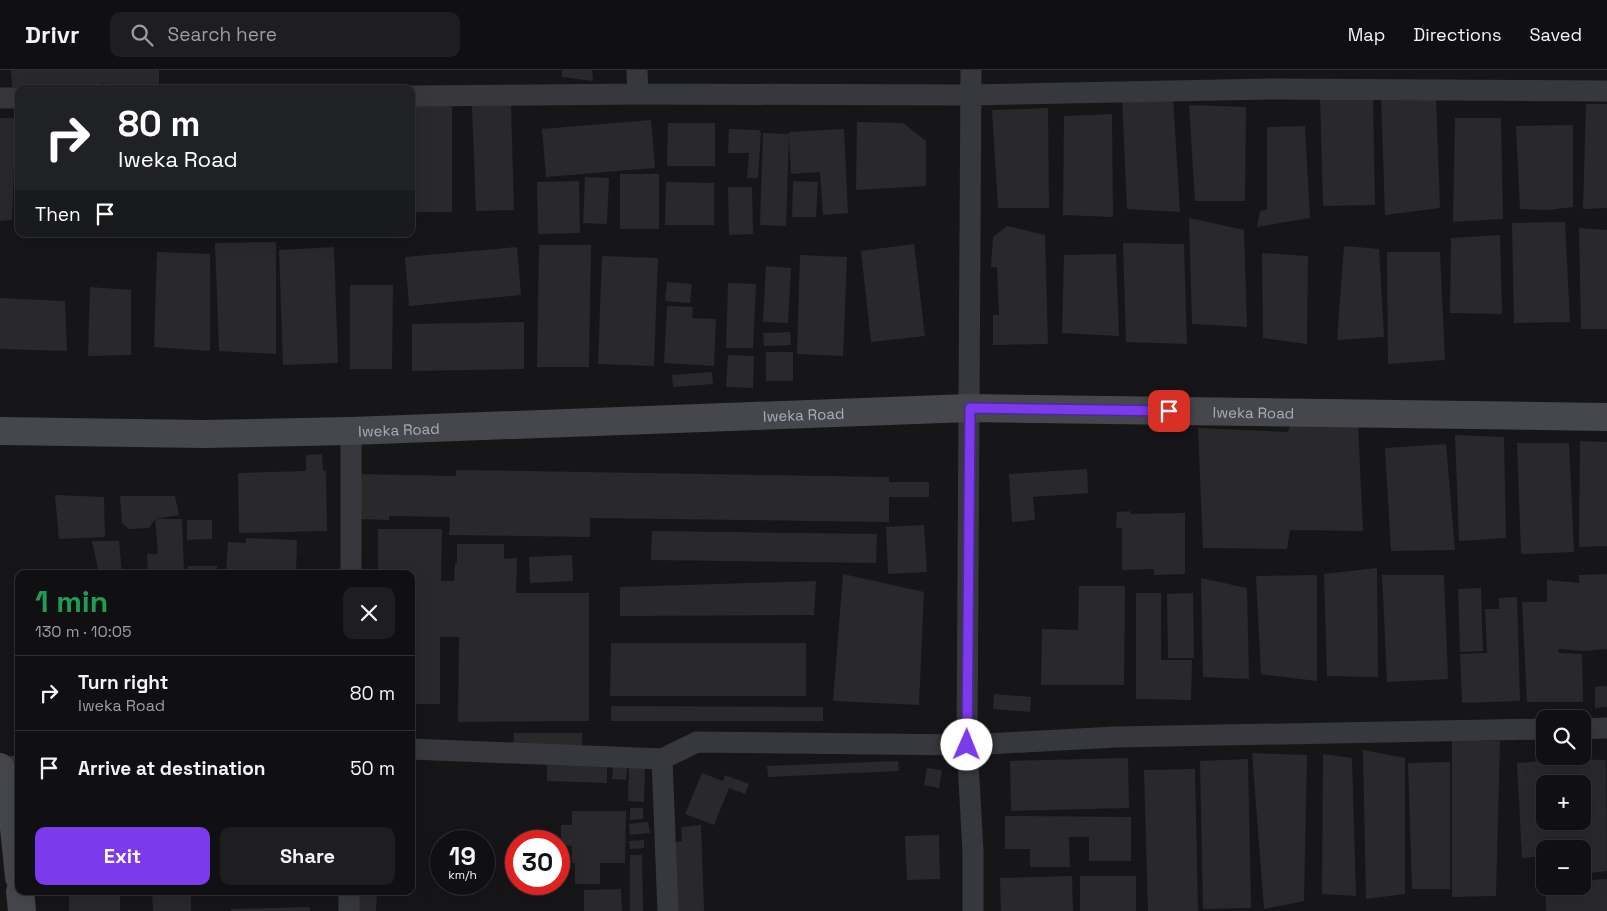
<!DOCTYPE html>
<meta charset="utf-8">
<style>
body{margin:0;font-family:"Space Grotesk",sans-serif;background:#1e1e20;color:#f1f3f6;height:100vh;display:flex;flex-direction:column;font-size:19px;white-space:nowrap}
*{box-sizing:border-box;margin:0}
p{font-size:16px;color:#9c9d9f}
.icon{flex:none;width:28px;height:28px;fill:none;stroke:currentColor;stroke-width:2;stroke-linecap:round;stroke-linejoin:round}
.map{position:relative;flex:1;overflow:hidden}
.sheet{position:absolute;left:15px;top:500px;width:400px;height:325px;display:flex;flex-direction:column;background:#101012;border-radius:10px;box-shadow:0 5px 20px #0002,0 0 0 1px #303032}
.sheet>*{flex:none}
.banner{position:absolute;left:15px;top:15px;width:400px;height:152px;border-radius:10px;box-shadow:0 5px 20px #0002,0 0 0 1px #303032;background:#202124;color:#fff;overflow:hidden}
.buttons{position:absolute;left:1536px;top:640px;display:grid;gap:10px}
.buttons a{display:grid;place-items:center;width:55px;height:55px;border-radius:10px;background:#101012;box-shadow:0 5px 20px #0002,0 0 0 1px #303032;font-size:25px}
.speed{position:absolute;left:430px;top:760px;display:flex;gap:10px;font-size:25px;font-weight:700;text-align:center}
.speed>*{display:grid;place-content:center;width:65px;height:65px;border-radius:50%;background:#101012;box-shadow:0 5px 20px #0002,0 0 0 1px #303032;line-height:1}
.speed small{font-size:12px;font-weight:400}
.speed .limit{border:8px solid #d22;background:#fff;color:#111}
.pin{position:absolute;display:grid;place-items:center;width:42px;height:42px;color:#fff;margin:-21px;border-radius:10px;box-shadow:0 2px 8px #0006}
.me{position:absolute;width:55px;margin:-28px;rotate:1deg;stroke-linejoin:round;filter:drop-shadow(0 0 4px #0008)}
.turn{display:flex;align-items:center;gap:18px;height:105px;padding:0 20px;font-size:22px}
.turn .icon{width:65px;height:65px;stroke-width:2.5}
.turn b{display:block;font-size:35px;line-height:42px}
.then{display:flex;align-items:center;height:48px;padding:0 20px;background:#0003;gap:10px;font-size:19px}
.round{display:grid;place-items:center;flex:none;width:52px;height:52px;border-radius:10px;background:#1e1e20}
.overview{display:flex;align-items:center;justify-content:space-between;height:85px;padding:0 20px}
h1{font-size:30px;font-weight:600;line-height:38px;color:#1e9e55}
.button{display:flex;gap:10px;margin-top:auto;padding:10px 20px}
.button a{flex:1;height:58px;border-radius:10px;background:#7c3aed;color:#fff;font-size:20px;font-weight:600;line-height:58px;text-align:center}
.button a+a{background:#1e1e20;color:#f1f3f6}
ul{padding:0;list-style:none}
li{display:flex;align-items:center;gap:15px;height:75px;padding:0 20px;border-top:1px solid #303032}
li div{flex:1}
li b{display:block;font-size:19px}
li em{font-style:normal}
header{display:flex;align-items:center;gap:30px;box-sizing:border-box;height:70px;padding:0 25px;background:#101012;border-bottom:1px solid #303032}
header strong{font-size:24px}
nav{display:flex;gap:28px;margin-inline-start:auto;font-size:18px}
.search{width:350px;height:45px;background:#1e1e20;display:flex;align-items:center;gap:12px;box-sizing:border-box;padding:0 18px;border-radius:10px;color:#9c9d9f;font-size:19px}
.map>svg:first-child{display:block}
.building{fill:#29292c;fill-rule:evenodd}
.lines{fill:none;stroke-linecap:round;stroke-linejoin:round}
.street{stroke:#37383d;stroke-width:21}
.secondary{stroke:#45474d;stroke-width:28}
.route-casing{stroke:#51269a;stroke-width:12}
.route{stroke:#7c3aed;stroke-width:9}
.labels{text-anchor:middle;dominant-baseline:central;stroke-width:5;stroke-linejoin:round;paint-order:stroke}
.street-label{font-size:15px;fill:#a8adb8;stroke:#111113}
</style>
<header>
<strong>Drivr</strong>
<div class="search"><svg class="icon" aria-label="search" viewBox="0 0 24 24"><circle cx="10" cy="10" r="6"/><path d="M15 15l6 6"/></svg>Search here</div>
<nav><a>Map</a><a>Directions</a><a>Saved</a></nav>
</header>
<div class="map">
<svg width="1607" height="841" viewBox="0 0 1607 841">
<rect width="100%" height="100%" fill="#161618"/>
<!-- building -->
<path class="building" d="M11,0H159V15L129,18L102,13L100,18L59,14L57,19L12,17Z
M562,0H592L593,11L562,7Z
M1173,26L1180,142L1127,139L1122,28Z
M1320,26L1373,27L1375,135L1323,136Z
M1381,27H1436L1440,138L1385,145Z
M411,31H452V142H411Z
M1586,34H1607V138L1583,139Z
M511,35L514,140L476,141L472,36Z
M1189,35L1246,37L1245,131H1195Z
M1048,38L1049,138H998L992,40Z
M1112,44L1113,147L1063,145L1064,46Z
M0,48H16L12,150L0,151Z
M1455,48H1501L1503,149L1453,152Z
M651,50L655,98L546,107L542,59Z
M857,52L903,53L926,71V116L856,120Z
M668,53H715V96H667Z
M1573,55V137L1547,140L1520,139L1516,56Z
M1305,56L1310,148L1257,157L1260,141L1267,139V57Z
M729,59L759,60L761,63L758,108H747L749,83H728Z
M844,59L848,143L823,145L820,102L791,104L789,67L786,156L760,155L763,63L789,64V62Z
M620,104H659V159H620Z
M585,107L609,108L607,154L583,153Z
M579,111L580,163L538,164L537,112Z
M793,111L818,112L816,147H792Z
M666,112L714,113V155H665Z
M728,117H752L753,164L729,165Z
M1189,148L1244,160L1247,257L1192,254Z
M1565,152L1570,252L1514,253L1512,153Z
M1007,156L1045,165L1048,274L993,275V245H999L997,197H991L993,167Z
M1579,158L1607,160V259H1581Z
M1500,165L1502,244L1450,243L1451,168Z
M276,172V284L219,281L215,173Z
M1123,173L1184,174L1187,274L1126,272Z
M914,174L925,266L871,272L861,181Z
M539,175H591L589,297H537Z
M1344,176L1379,179L1384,267L1337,270Z
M334,177L338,293L283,295L279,180Z
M517,177L521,225L409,236L405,187Z
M157,182L210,184V281L154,277Z
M1387,182H1440L1445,290L1388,294Z
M1262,183L1308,186L1307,274L1263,268Z
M1116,184L1119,266L1062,263L1064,185Z
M800,185L847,187L843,286L797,284Z
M602,186L658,188L654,296L598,294Z
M766,196L791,198L788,253L763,252Z
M667,212L692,214L690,233L665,231Z
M728,213L756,214L753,278H726Z
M350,215H393L392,299H350Z
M90,217L131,220V285L88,286Z
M0,228L65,231L67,281L0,279Z
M667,236L693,237L692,248L716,249L714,296L664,293Z
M524,252V299L412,301V254Z
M790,262L791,275L764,276L763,263Z
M766,282H793V311H766Z
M728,285L754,286L753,318L726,317Z
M712,302L713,314L673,317L672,305Z
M1290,354L1358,355L1363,461L1290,460L1287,479L1203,478L1198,358L1288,362Z
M1455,365L1504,367L1506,468L1459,471Z
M1580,371L1607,372V476L1579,477Z
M1517,373H1569L1574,482L1521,484Z
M1446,374L1455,480L1391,481L1385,378Z
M322,384L323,401L326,400L327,461L239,463L238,403L306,401V385Z
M1087,399L1088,423L1033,427L1035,450L1012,452L1009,404Z
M458,400L889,407V412H929V427H889V452L590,448V467L449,465L450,447L389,446V450L359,449L358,404L456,406V401Z
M55,425L104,427L105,467L59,469Z
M120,426H175L179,445L155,449L149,458L129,459L122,453Z
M1130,441V444L1185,443V504L1154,505V499L1122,500V458H1116L1117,442Z
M155,449H182L184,504H148L147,484H158Z
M187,450H212V469L187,470Z
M924,455L927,502L888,504L886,457Z
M378,459H442L441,511H454L455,493H457V474H504V489L517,488L516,523H589V651L458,652L459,567H440V634H411V504H378Z
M652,461L877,464L876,493L651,490Z
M246,468L297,470L296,504H226L228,472L246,473Z
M92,471H119L122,504H99Z
M572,485L573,511L530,513L529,487Z
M188,496H217V504H187Z
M1377,498L1378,607L1327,606L1324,504Z
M843,504L924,522L919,635L833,631Z
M1607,504V579L1584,581L1558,579L1559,583L1582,584L1583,632H1527L1522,532H1547V510L1580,513L1578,505Z
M1317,505V611L1261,604L1256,506Z
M1382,505H1444L1448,609L1387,612Z
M1201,508L1247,518L1249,609L1203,607Z
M816,511L814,545L620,546V517Z
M1079,516H1125L1124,615H1041L1042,559L1078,560Z
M1481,518L1483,581L1460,582L1458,519Z
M1136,523H1161V590H1192L1191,630L1136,629Z
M1193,523L1194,588H1168L1167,524Z
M1517,527L1520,631L1462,633L1460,584L1487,583L1485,539H1499V528Z
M611,573H806V626H610Z
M1607,616V637L1595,638V617Z
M994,624L1031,627L1030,642L993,639Z
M611,636L823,637V651H611Z
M514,663H582V679H513Z
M1452,670L1500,671L1496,826L1452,827Z
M1363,680L1405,688V824L1366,829Z
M1252,683L1307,685L1304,831L1264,839Z
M1323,684L1352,688L1356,826L1322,824Z
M1128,688L1129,738L1011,741L1010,691Z
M1248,689L1251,838L1203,839L1200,691Z
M1563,689L1606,690L1607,801L1582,804V779H1545V786L1522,788L1517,693ZM1545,714H1582V751H1545Z
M898,691L899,701L768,707L767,696Z
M1450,692V819H1412L1408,693Z
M547,695L607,697V713L547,711Z
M629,696L645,697L644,732L628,731Z
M613,697L627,698L626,710L612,709Z
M927,698L942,700L939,718L924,715Z
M1195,699L1198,841H1148L1144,700Z
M702,703L723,711L725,705L749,714L745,724L729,718L714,755L685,744Z
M630,738H643V749L630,750Z
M572,741H626L625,793H600V814H575V793H572V776L561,775V755H572Z
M1005,746L1131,747V791H1089V767H1069L1070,797H1030V779H1005Z
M648,752L650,763L630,765L629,754Z
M701,755L704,841H678L675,772L682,771L681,757Z
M939,765L940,809L907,810L905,766Z
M644,770V778L630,779L629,771Z
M630,785H642L643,841H630Z
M1072,806L1073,841H1001L1000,808Z
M1080,806H1136V841H1080Z
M1607,809V841H1546L1545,816H1582V811Z
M621,819L622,841H584V820Z
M69,821H120V841H69Z
M152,821H191V841H153Z
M357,821H377L376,841H357Z
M310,837V841H231V839Z"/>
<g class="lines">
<!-- street -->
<path class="street" d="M637,0L638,24
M971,0L967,675L973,781V841
M411,26L638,24L971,25L1271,19L1607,21
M0,28H19
M351,504V361
M1582,659L1607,658
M411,679L662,689L697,672L967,675L1116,667L1545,659
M662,689L668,841
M0,698L19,696
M349,841V821"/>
<!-- secondary -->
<g class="secondary">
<path id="s1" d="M0,361L203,364L351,361L969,338L1607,347"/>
<path d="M0,697L13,748L19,807"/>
<path d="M20,821L22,841"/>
</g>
</g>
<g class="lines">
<!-- route casing -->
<g class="route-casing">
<path id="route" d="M967,675L970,338L1169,341"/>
</g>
<!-- route -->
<use href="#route" class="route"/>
</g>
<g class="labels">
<!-- street labels -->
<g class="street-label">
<text stroke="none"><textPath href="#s1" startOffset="1254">Iweka Road</textPath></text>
<text stroke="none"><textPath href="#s1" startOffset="804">Iweka Road</textPath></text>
<text stroke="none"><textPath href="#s1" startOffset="399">Iweka Road</textPath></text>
</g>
</g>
</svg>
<div class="buttons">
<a><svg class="icon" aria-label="search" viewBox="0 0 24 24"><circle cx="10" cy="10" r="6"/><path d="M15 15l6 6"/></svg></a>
<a>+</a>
<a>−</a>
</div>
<div class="speed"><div>19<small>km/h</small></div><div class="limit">30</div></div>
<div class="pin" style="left:1169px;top:341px;background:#d93025"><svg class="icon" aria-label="arrive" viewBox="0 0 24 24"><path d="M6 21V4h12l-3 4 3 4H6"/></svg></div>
<svg class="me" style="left:967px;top:675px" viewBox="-20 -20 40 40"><circle r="19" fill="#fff"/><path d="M0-13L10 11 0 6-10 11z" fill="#7c3aed"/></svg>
<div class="banner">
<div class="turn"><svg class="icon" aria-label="right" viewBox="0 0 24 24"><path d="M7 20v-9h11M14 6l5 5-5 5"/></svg><div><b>80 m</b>Iweka Road</div></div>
<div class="then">Then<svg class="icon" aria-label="arrive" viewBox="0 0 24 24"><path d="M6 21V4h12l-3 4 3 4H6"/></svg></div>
</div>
<section class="sheet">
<div class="overview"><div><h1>1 min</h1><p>130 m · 10:05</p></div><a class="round"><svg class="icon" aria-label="close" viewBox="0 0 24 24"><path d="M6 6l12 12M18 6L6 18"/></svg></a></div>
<ul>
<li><svg class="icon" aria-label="right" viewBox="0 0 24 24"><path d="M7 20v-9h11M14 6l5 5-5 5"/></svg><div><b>Turn right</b><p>Iweka Road</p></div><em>80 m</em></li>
<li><svg class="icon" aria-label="arrive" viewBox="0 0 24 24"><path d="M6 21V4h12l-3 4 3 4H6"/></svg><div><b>Arrive at destination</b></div><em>50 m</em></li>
</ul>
<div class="button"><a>Exit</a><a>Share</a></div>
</section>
</div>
